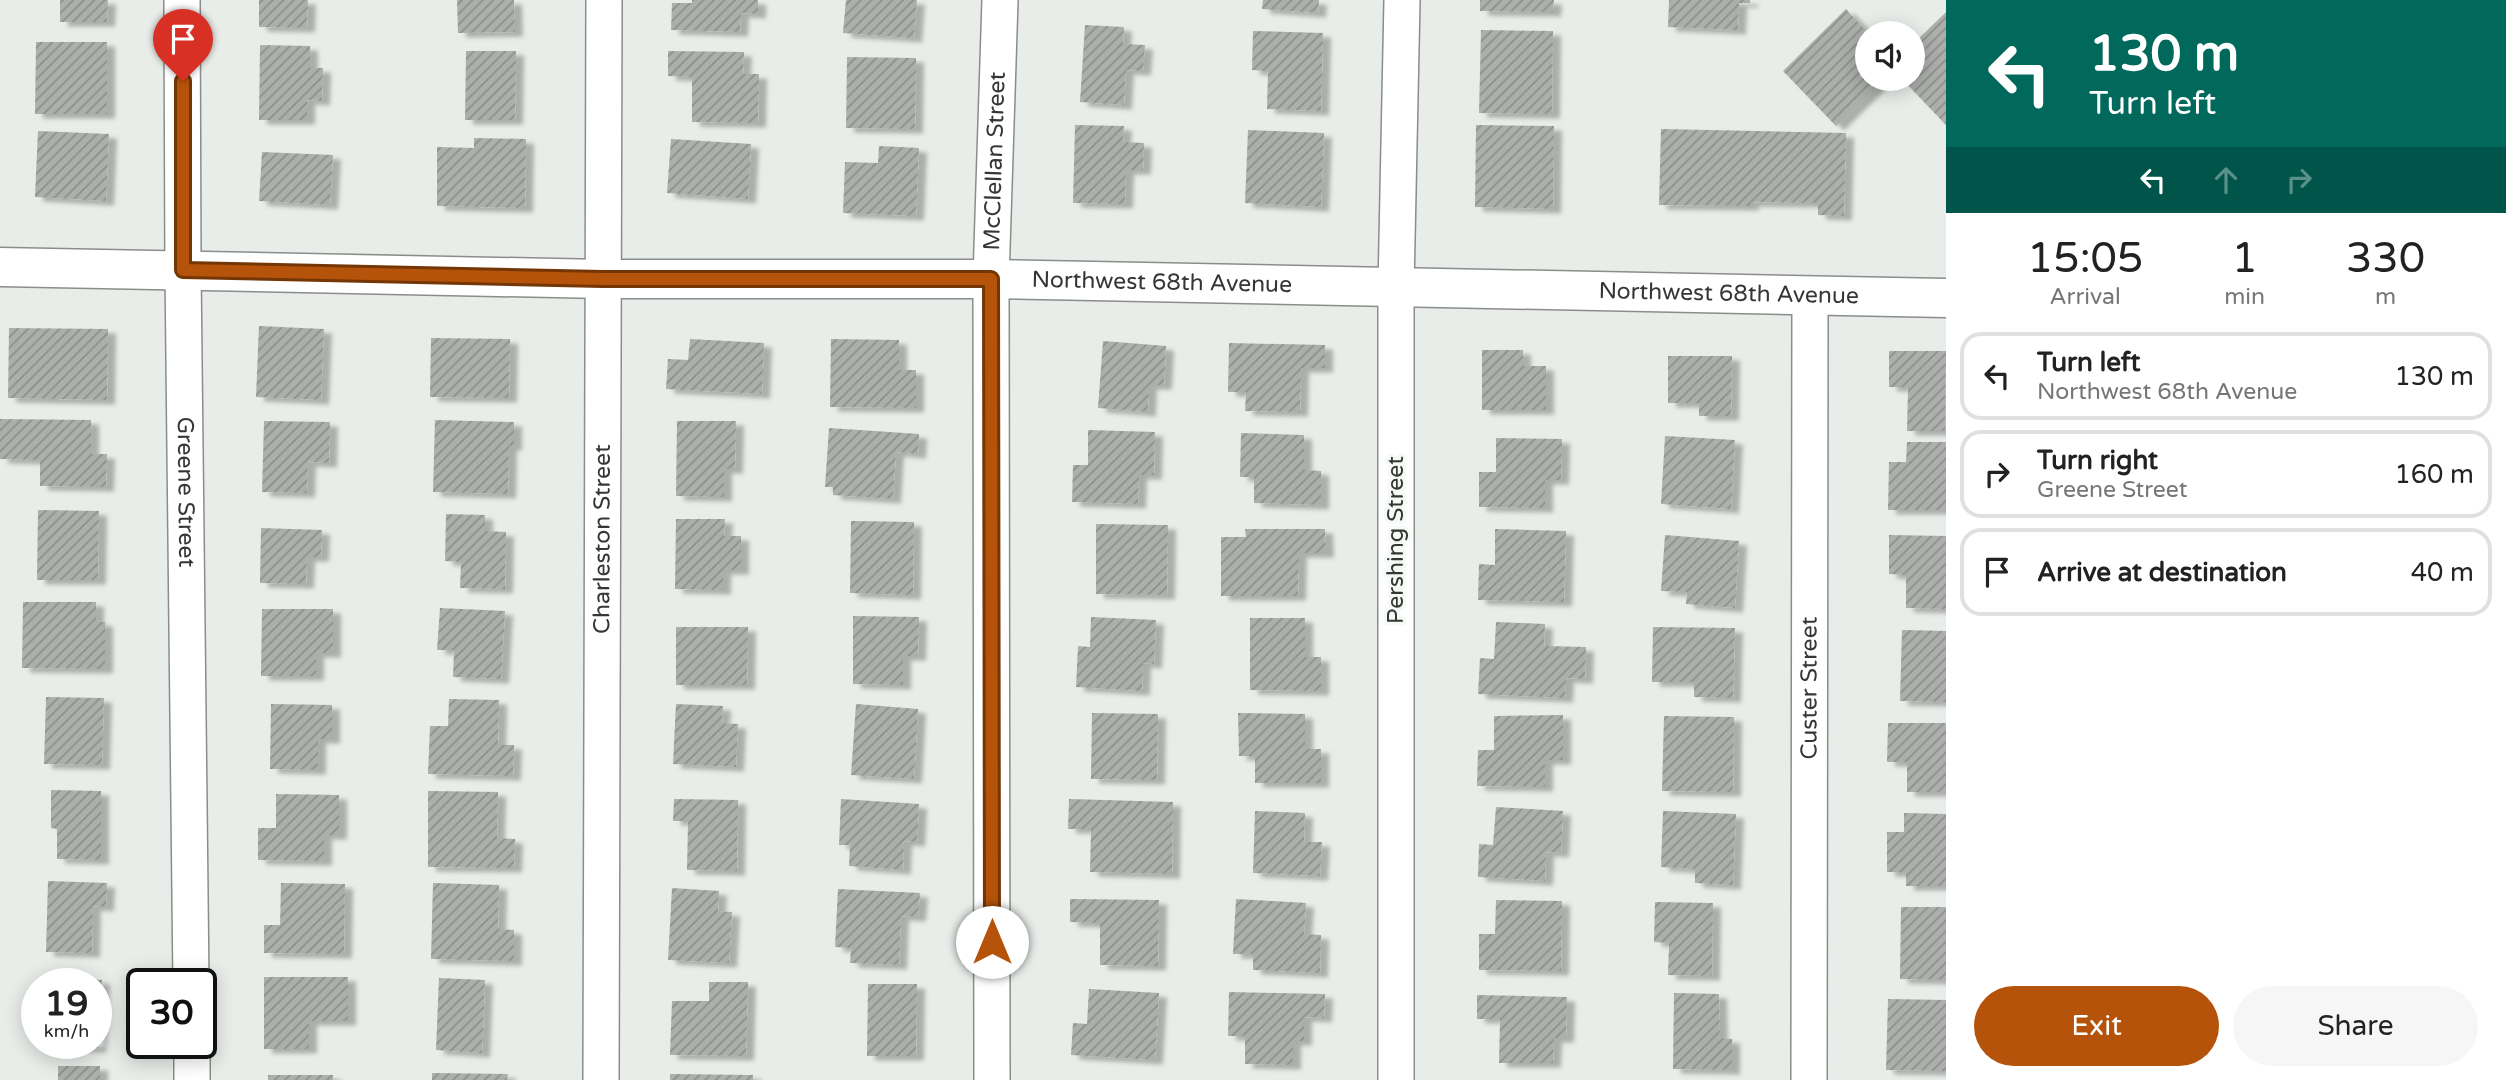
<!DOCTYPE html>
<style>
body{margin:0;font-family:"Varela Round",sans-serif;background:#f6f6f6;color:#222;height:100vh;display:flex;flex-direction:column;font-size:26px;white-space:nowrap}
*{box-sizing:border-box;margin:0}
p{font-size:23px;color:#767676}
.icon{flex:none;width:38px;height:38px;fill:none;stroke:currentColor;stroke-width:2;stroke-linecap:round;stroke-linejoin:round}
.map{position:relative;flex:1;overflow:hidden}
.details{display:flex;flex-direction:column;background:#fff;width:560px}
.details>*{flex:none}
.hud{background:#00695c;color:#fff;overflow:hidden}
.tools{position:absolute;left:1855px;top:21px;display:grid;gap:14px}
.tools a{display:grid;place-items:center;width:70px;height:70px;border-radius:50%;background:#fff;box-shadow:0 4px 18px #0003;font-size:35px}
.speed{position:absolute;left:21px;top:968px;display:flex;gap:14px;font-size:35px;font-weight:700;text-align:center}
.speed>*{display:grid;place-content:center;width:91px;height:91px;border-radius:50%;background:#fff;box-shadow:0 4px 18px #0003;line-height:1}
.speed small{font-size:18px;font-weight:400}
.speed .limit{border:4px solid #111;border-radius:10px;background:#fff;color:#111}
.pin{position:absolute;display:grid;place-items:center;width:60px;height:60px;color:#fff;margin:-72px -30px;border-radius:50% 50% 50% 0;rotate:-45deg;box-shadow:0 0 7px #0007}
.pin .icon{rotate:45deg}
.me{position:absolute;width:77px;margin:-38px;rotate:0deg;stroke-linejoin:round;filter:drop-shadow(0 0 5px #0008)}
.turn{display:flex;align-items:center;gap:24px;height:147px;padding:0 28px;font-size:32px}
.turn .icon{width:91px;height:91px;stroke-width:2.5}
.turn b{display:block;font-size:49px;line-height:60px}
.lanes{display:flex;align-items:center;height:66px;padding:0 28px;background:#0003;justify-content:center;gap:35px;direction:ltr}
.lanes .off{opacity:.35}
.eta{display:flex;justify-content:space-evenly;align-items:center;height:119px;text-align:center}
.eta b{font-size:42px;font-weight:600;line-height:49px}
.cta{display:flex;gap:14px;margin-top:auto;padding:14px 28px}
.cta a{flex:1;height:80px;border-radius:42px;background:#b45309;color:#fff;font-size:28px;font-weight:600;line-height:80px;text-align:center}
.cta a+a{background:#f6f6f6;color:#222}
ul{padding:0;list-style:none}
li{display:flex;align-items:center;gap:21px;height:88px;margin:0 14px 10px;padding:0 14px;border:4px solid #e0e0e0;border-radius:21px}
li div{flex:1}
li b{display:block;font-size:26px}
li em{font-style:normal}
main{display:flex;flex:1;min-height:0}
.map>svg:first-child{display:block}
.building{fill:url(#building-hatch);filter:url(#shadow)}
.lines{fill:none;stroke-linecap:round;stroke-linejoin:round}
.street-casing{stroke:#8a8d8a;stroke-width:38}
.secondary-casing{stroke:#8a8d8a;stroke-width:41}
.street{stroke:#fff;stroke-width:35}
.secondary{stroke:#fff;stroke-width:38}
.route-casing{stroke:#753606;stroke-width:18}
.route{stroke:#b45309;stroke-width:12}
.labels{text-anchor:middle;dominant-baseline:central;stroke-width:7;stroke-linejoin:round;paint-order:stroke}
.street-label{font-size:23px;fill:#363735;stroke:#f6faf6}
</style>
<main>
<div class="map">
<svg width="1946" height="1080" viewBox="0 0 1946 1080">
<defs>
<pattern id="building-hatch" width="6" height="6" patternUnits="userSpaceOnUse" patternTransform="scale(1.75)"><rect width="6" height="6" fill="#acafab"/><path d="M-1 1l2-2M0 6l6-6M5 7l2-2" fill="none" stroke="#8d8f8c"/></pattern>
<filter id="shadow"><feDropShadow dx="8" dy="4.5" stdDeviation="2" flood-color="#0004"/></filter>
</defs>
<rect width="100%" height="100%" fill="#e9ede9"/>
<!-- building -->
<path class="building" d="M60,0H108L107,22H60Z
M259,0H308L307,28L259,27Z
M457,0H514L515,32L458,33Z
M692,0H758V14L741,13L740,32L671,30L672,3H692Z
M846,0H917L914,38L843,33Z
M1263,0H1319L1318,13L1262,9Z
M1480,0H1554L1553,12L1480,11Z
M1669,0H1750V3H1739L1738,30L1668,27Z
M1846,9L1867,32V79H1884L1836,126L1783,71Z
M1946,12V125L1902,79H1913V44Z
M1085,25L1124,27L1123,44L1145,45L1143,71L1126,70L1124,105L1080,102Z
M1481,30L1553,31L1552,114L1479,113Z
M1253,31L1323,33L1321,111L1267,109L1268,71L1252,70Z
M36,42H107V114H35Z
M260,45L310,46V68H323L322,101L307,100V120H259Z
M466,51H516L515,120H465Z
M668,51L744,52L743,74H759L758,123L692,122V77L668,76Z
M847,57L916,58L915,129L846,128Z
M1075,125L1124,126L1123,142L1144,143L1143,170H1126L1125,204L1073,203Z
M1476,125L1554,126L1553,209L1475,207Z
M1661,129L1846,133L1844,216L1818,215V203L1751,202V206L1659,205Z
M1248,130L1324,133L1321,207L1245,203Z
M38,131L109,134L106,201L35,197Z
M474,138L526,139L525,208L437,206V147L474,148Z
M671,139L751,144L748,199L667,193Z
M879,146L919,148L916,216L843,213L845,162L878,163Z
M262,152L333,155L330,205L259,201Z
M259,326L324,329L321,400L256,397Z
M9,328L108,329L107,400L8,398Z
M431,338L510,339L509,398L430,397Z
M690,339L764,343L762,394L666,389L668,359L688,360Z
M831,339L899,340V370H916V408L830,407Z
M1103,341L1166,346L1164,385H1149L1148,412L1098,408Z
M1229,343L1325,345V368H1301L1300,412L1245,411L1246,392H1228Z
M1482,350H1523V366H1546V410H1482Z
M1889,351H1946L1945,431H1907L1908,387H1889Z
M1668,356H1732L1731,416H1699V403H1668Z
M0,419L91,420V454H107L106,487L40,486V460L0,459Z
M435,420L514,422V446H509L508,494L433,492Z
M264,421L330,422L329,463L308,462L307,493L262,492Z
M677,421H736L735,469H724V497L676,496Z
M829,428L919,434L918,454L896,452L893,499L833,495V487H825Z
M1088,430L1155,432L1154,475H1139L1138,504L1072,502L1073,465H1088Z
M1241,433L1304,435V470L1321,471V505L1254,503V477H1240Z
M1665,436L1735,440L1731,509L1661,504Z
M1496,438L1562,439L1561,480H1545V508L1479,507V472H1496Z
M1907,442H1946V510H1888L1889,462H1906Z
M38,510L99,511L98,580H37Z
M446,514L485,515V531L506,532L505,589L460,588L461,562L445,561Z
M676,519H725L724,536H741V570H723V590L675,589Z
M851,521L914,522L913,595L850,593Z
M1096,524L1168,525L1167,595L1096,594Z
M261,528L322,530L321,557H307L306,584L260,583Z
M1245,529H1325L1326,553H1299L1298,596H1221V537H1246Z
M1495,529L1566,531L1564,602L1478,600L1479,564L1495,565Z
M1665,535L1739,541L1735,608L1686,604L1687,592L1661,591Z
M1889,535L1946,536V609L1906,608V575L1889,574Z
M23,602H96V621L105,622V669L22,668Z
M440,608L505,611L501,679L453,677L454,650H437Z
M262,609H333V653H316V676H261Z
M853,616L919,617L918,656H903V685L853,684Z
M1091,617L1156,620L1154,664L1143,663L1142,691L1076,687L1078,646L1090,647Z
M1250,618H1305V657H1321V691L1250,690Z
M1496,622L1545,624L1544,646L1586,647L1585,679L1566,678L1565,698L1478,694L1480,658L1494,659Z
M676,627H748L747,685H676Z
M1653,627L1735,628L1733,698L1694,697V682H1652Z
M1902,630L1946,631V702L1900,701Z
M46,697L104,698L102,765L44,764Z
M449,699L499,700L498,745H514L513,776L428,774L430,726H448Z
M271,704L332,705V739H318V770L270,769Z
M676,704L723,706L722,723L738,724L736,767L673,764Z
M856,704L918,709L914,779L851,775Z
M1092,713L1158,714L1157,780L1091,779Z
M1238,713L1305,714V749H1321V783H1255V756H1239Z
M1563,715V760H1545V787L1477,786L1478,750H1494V716Z
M1664,716L1734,717L1733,792L1662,791Z
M1888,723H1946V792H1907V762H1887Z
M51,790L101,791V860L57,859V829L51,828Z
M428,791L498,792L497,838L515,839L514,868L428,867Z
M276,794L339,795V835H324V861L258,860V828H276Z
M674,799L738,800L737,871L687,870L688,821H673Z
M841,799L919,804L917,842L904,841L903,870L849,866L850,845H839Z
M1069,799L1173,802L1172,874L1090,872L1091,829H1068Z
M1496,807L1563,811L1561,853L1546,852L1545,881L1478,877L1479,844L1493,845Z
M1255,811L1305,813L1304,842H1322L1320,876L1253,873Z
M1663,811L1736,814L1733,885L1695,883V869L1661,867Z
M1904,813L1946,814V886H1906V872H1887V832H1904Z
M48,881L107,883L106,907L93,906L92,953L46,952Z
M281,883L345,884L344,954L264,953V925H280Z
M433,883L499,885L498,929L514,930V961L431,959Z
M672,888L719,891L718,911L732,912L729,963L668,960Z
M838,889L920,893L918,917L901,916L899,965L850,963L851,948L835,947Z
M1070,899L1159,900L1158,966L1100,965V923L1070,922Z
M1236,899L1306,903L1304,934L1321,935L1320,973L1253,970V954H1233Z
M1496,900L1562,901L1561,971L1479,970V934H1495Z
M1655,902L1713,903L1712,976L1668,975L1669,943L1654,942Z
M1901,907H1946V980L1900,979Z
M45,976L102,980L98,1048L60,1045V1043H96V984H45Z
M264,977H348V1021H309V1049H264Z
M439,978L485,980L482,1053L436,1050Z
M709,982H748L746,1056L670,1055L672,1001H709Z
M868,984H917L916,1056H867Z
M1089,989L1159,993L1155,1060L1071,1055L1073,1023L1087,1024Z
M1229,992L1325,994L1324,1018L1304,1017V1041H1293V1065L1245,1064V1036H1228Z
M1674,993L1719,994L1720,1038L1732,1039V1070L1673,1069Z
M1477,995L1567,997L1566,1038H1554L1553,1063H1499L1500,1019H1477Z
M1888,999L1946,1000V1071L1886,1070Z
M58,1066H100V1080H58Z
M432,1073L508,1074L507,1080H432Z
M670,1074L753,1075V1080H670Z
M268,1075H333V1080H268Z"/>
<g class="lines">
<!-- street casing -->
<g class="street-casing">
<g id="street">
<path id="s1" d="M182,0L183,270L191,984"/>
<path d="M192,1043V1080"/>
<path id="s2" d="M601,1080L604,0"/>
<path id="s3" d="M992,1080L991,279L1000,0"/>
<path d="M1396,1080V288L1402,0"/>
<path id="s4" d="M1809,1080L1810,295"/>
</g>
</g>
<!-- secondary casing -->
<g class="secondary-casing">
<g id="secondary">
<path id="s5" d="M0,267L603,279H991L1946,298"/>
</g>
</g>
<!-- street -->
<use href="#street" class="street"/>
<!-- secondary -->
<use href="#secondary" class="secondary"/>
</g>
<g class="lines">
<!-- route casing -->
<g class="route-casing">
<path id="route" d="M183,81V270L603,279H991L992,942"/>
</g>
<!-- route -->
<use href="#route" class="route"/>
</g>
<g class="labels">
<!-- street labels -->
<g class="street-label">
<text stroke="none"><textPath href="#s3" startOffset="919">McClellan Street</textPath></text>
<text stroke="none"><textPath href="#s5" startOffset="1162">Northwest 68th Avenue</textPath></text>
<text stroke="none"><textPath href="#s5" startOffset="1729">Northwest 68th Avenue</textPath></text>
<text stroke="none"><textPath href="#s1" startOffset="492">Greene Street</textPath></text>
<text stroke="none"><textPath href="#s2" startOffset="541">Charleston Street</textPath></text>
<text transform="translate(1396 540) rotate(-90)">Pershing Street</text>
<text stroke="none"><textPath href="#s4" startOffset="392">Custer Street</textPath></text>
</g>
</g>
</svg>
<div class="tools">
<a><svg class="icon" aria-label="sound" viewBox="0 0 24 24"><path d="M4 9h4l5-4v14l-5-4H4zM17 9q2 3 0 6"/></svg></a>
</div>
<div class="speed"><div>19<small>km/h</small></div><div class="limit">30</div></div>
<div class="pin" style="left:183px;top:81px;background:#d93025"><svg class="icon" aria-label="arrive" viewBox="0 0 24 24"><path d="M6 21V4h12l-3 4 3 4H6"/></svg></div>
<svg class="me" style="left:992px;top:942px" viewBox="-20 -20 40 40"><circle r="19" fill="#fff"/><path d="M0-13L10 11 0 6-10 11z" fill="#b45309"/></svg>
</div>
<section class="details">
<div class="hud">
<div class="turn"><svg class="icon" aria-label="left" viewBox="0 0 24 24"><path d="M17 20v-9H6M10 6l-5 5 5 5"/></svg><div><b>130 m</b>Turn left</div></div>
<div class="lanes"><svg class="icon" aria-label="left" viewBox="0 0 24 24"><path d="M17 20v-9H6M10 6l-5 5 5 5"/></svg><svg class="icon off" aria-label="ahead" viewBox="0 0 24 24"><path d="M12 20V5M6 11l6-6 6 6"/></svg><svg class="icon off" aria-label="right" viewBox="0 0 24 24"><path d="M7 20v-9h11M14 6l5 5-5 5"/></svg></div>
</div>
<div class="eta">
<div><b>15:05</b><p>Arrival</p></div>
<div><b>1</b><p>min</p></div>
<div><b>330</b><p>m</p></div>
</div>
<ul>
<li><svg class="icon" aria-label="left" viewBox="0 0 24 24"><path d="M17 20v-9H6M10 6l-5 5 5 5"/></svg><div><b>Turn left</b><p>Northwest 68th Avenue</p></div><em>130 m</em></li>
<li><svg class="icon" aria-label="right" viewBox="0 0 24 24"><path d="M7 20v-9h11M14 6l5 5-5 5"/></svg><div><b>Turn right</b><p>Greene Street</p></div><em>160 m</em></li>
<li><svg class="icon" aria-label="arrive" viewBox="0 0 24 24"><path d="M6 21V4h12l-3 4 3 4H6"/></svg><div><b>Arrive at destination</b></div><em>40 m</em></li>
</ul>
<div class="cta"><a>Exit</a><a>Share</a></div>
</section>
</main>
